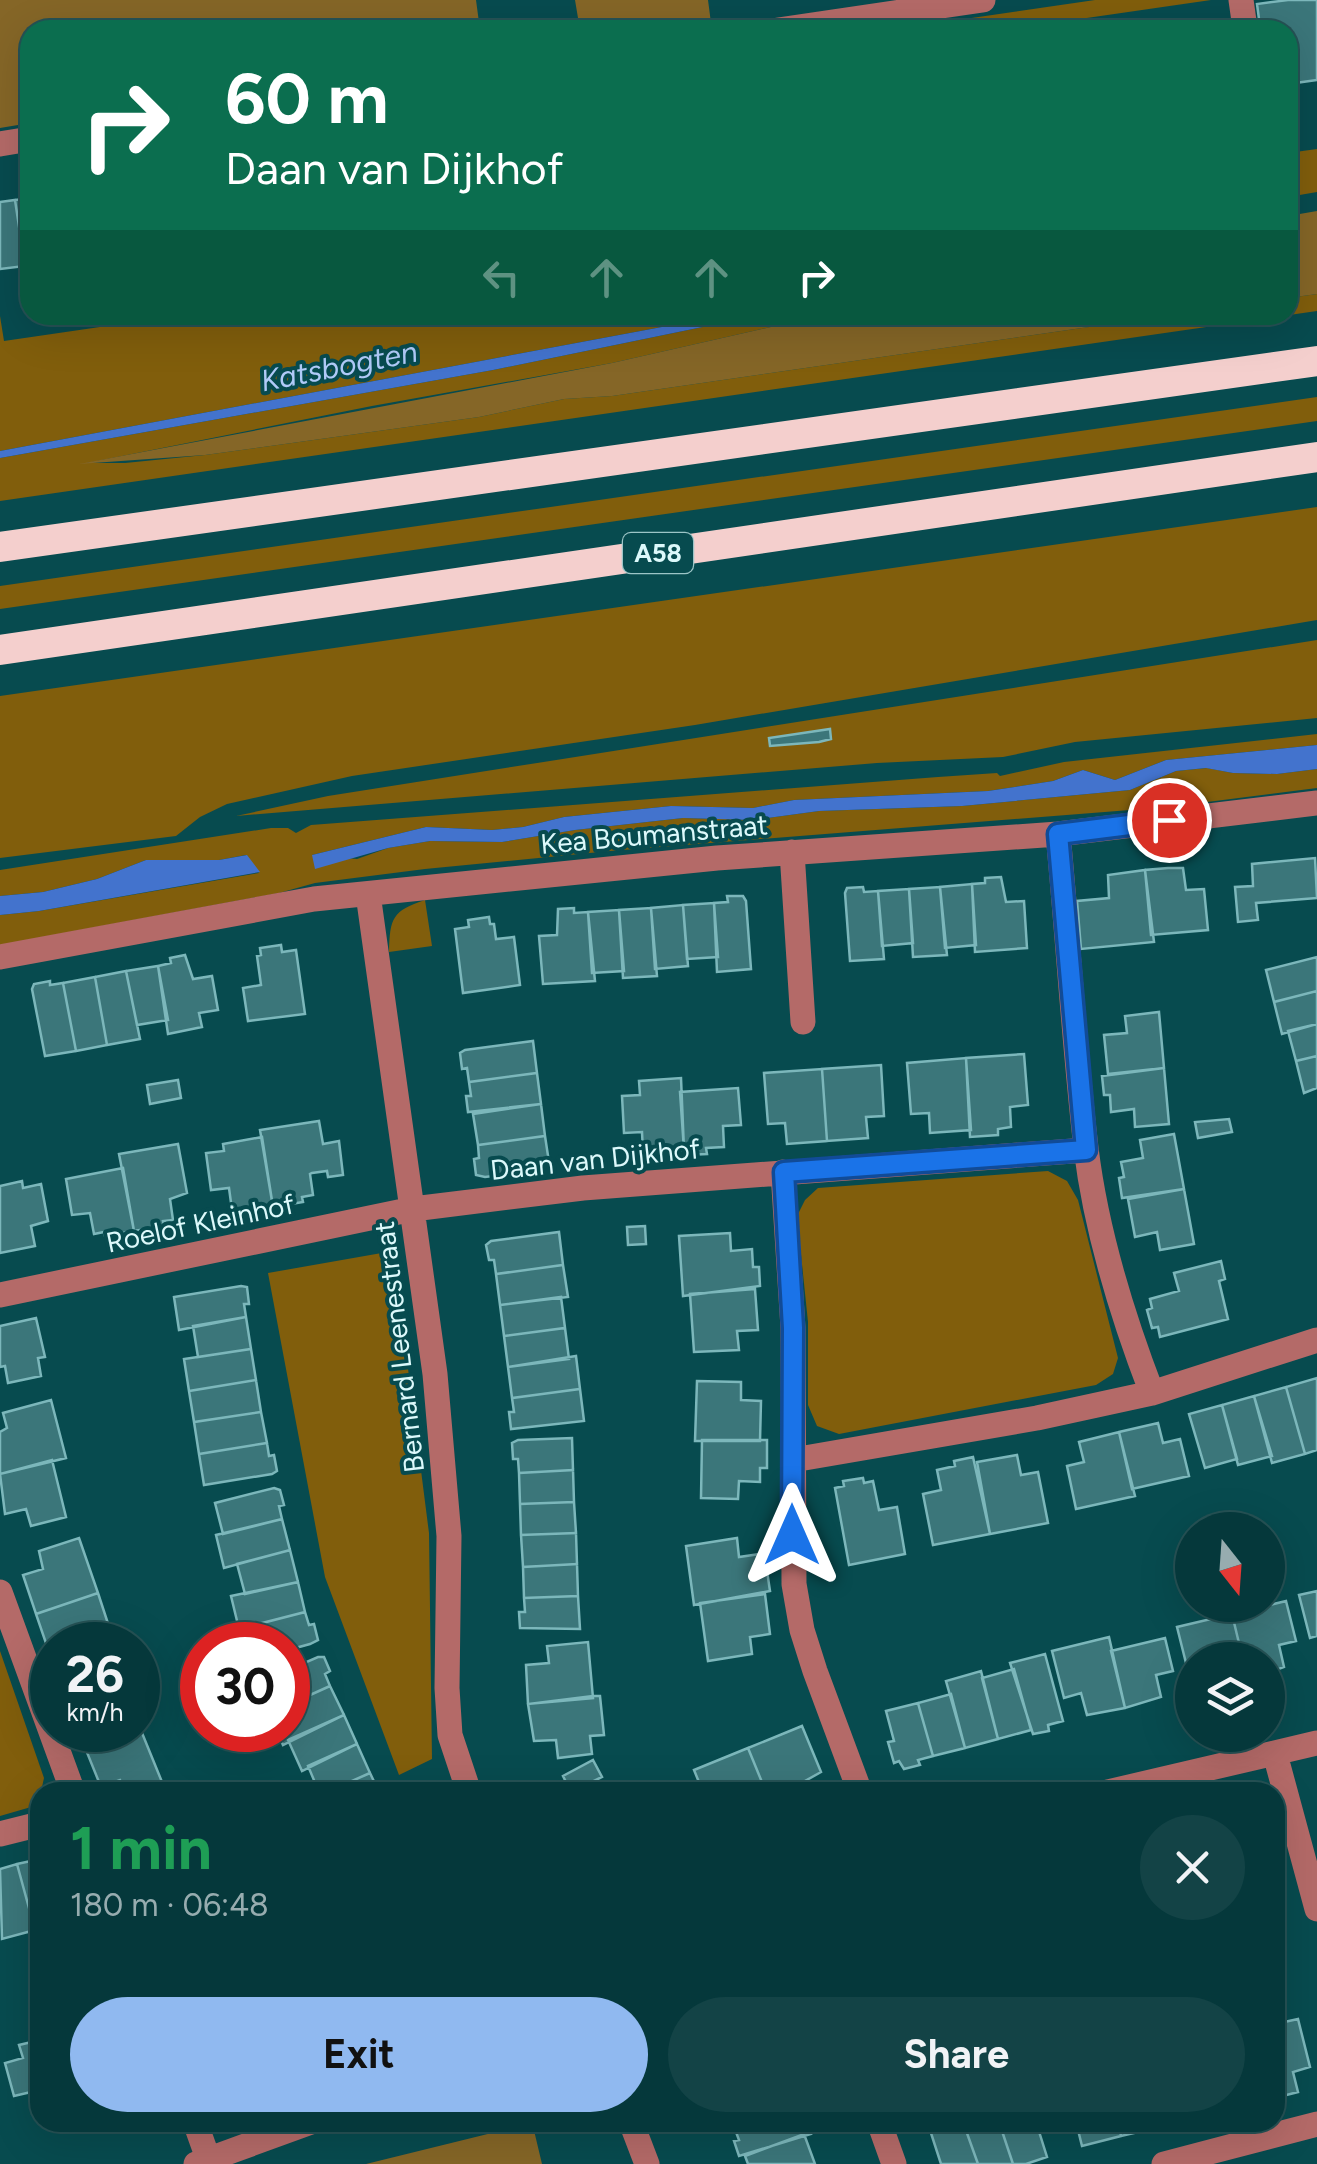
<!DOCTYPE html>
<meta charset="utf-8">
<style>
body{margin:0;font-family:Figtree,sans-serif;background:#134346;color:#f1f3f6;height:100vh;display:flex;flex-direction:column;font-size:38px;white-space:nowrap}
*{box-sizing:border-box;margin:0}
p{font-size:32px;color:#97acaf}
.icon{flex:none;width:55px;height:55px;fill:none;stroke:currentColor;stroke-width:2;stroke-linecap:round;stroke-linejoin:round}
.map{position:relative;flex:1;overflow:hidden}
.drawer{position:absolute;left:30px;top:1782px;width:1255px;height:350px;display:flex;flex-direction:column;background:#05383b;border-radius:30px;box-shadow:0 10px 40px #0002,0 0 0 2px #265255}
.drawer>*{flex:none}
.banner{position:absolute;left:20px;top:20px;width:1278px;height:305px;border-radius:30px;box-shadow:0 10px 40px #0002,0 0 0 2px #265255;background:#0b6e4f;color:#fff;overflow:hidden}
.needle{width:65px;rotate:163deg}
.fabs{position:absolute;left:1175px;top:1512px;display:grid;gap:20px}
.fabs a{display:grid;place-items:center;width:110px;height:110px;border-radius:50%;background:#05383b;box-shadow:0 10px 40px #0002,0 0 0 2px #265255;font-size:50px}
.speed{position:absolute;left:30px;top:1622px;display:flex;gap:20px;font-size:50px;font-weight:700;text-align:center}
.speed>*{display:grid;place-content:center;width:130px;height:130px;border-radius:50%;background:#05383b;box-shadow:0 10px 40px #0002,0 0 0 2px #265255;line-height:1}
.speed small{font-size:25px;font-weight:400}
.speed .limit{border:15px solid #d22;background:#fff;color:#111}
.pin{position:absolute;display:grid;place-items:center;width:85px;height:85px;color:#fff;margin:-42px;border:5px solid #fff;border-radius:50%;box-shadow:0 2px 10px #0007}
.me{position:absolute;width:110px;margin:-55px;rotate:0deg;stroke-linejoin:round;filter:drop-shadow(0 0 8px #0008)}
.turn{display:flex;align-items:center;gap:35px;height:210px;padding:0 40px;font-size:45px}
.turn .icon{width:130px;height:130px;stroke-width:2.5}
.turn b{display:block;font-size:70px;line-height:85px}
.lanes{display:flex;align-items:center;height:95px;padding:0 40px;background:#0003;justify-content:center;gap:50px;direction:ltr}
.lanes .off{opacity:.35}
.round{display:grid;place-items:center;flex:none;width:105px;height:105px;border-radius:52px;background:#134346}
.headline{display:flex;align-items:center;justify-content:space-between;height:170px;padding:0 40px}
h1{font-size:60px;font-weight:700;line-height:75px;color:#1e9e55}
.action{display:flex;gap:20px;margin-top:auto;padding:20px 40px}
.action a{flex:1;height:115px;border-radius:60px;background:#90b9f0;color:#111;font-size:40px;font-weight:700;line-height:115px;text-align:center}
.action a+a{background:#134346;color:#f1f3f6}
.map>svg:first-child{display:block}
.green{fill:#815e0c}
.forest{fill:#856627}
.water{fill:#4373cd}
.building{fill:#3b767a;stroke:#7cb7bb;stroke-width:2.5}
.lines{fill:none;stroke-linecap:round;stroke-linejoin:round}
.minor{stroke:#b46a68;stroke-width:25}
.highway{stroke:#f4cfcd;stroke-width:30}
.route-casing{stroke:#114b97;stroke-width:25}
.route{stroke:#1a73e8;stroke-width:18}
.labels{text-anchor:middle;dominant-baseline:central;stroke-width:8;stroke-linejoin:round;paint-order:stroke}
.shield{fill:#074b4f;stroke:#9cc5c7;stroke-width:2.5}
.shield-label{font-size:25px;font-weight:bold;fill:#dcf9fb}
.street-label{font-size:28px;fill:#dcf9fb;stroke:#074b4f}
.water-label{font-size:30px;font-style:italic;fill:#b0caf8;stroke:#074b4f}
</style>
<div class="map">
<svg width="1317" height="2164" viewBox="0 0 1317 2164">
<rect width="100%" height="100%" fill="#074b4f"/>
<!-- green -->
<path class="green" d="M1095,0H1211L1004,30H889Z
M1317,149V192L1288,197V153Z
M1317,294V311L0,501V458L493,370L761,315H824L612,363L372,406L87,463H125L205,455L479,417L564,399L612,396L1172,315H1288V298Z
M182,315H726L0,451V316L4,341Z
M1317,397V421L0,609V586Z
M1317,507V620L695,725L352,776L227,804L200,817L176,836L0,858V696Z
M1317,640V718L1075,742L1003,757L877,763L236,816L328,796Z
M1317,734V745L1166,760L1115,780L1083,770L1053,781L988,791L794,800L753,808L671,806L564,817L523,827L492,830L426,827L312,855L357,859L388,848L430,841L502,842L575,830L683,818L753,820L819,811L962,806L1130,790L1176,771L1207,768L1233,773L1277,774L1317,769V788L1168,807L610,851L425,869L315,883L279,893L0,945V915L39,911L259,873L246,855L219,860H146L97,879L43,892L0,896V870L271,828H288L296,833L311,825L938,777L997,773L1000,776L1064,762Z
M425,900L432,946L389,952C390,918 392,911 425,900Z
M1048,1171L1067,1181L1078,1200L1118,1358L1113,1374L1096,1385L839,1434L817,1426L808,1405V1322L797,1216L805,1200L818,1188Z
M393,1251L429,1533L432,1759L399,1775L325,1577L268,1273Z
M0,1651L44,1778L38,1805L0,1816Z"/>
<!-- forest -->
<path class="forest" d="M0,0H476L480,30H332L330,18L247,30H30V123L0,128Z
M575,0H708L711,23L668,30H580Z
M1317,211V294L1288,298V216Z
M824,315H1172L612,396L564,399L479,417L205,455L79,464L612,363Z
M532,2122L542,2164H366L532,2123Z"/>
<!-- water -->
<path class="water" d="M726,315H761L493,370L0,458V451Z
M1317,745V769L1277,774L1233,773L1206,768L1176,771L1130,790L962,806L819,811L753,820L683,818L575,830L502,842L430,841L388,848L315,869L312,855L426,827L492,830L523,827L564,817L671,806L753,808L794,800L988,791L1053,781L1083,770L1115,780L1166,760Z
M247,855L260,872L39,911L0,915V896L43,892L97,879L146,860H219Z"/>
<!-- building -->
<path class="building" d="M1288,0H1317V80L1288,84V30H1233L1232,23L1259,19L1257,4Z
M30,198V265L25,266L15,200Z
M15,200L25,266L0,269V202Z
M830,729L831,739L819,742L770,746L769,738Z
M1315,858L1317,898L1256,903L1258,920L1238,922L1235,887L1253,886L1252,864Z
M1168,868H1183L1186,890L1204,889L1208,930L1151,935L1145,870Z
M1145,870L1154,942L1081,949L1077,901L1109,898L1108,875Z
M1001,877L1006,902L1024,901L1027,948L975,952L972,884L985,883V878Z
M972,884L976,945L945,948L940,887Z
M863,887L864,892L878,891L884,959L850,961L845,893L847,888Z
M940,887L947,955L913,957L909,889Z
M909,889L913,943L882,946L878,891Z
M727,896H743L746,901L751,969L717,972L714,903L728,902Z
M714,903L718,957L687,959L683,905Z
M683,905L688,966L655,969L651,908Z
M574,908V913L588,912L595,981L543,984L539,936L557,935L558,909Z
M651,908L657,976L623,978L619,910Z
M619,910L624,971L592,973L588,912Z
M489,917L490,924H494L496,939L514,937L520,985L463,993L455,929L469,927L468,920Z
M281,945L282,952L296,950L305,1014L248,1021L243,988L261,985L257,956L261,955L260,948Z
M185,955L193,979L212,976L218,1010L199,1013L202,1027L168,1034L158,966L171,963L170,958Z
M1317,957V991L1274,1002L1266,970Z
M158,966L168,1020L137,1025L126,971Z
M126,971L140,1039L107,1045L95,977Z
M95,977L107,1045L76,1051L63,983Z
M50,981V985L63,983L76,1051L45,1056L32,989L34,984Z
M1317,991V1024L1282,1034L1274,1002Z
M1159,1012L1164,1068L1108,1074L1104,1035L1127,1033L1125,1016Z
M1317,1024V1056L1296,1061L1288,1031Z
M533,1041L537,1073L469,1082L467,1068L462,1069L460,1053L465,1050Z
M1024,1054L1028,1105L1010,1107L1011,1127L998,1129V1135L970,1137L966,1058Z
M1317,1056V1088L1304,1093L1296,1061Z
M966,1058L971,1130L930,1133L929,1113L911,1114L907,1063Z
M881,1065L884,1116L866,1117L868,1138L827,1141L822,1069Z
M1164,1068L1169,1124L1135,1127L1134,1109L1111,1112L1110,1095H1104L1102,1076Z
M822,1069L827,1141L787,1144L785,1123L768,1124L764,1073Z
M537,1073L541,1104L468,1112L466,1096H471L469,1082Z
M681,1078L684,1150L643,1153L642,1132L624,1133L622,1096L640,1095L639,1081Z
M178,1080L181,1098L150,1104L147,1085Z
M738,1088L741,1125L723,1126L724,1147L706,1148L707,1154L687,1155V1150H684L680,1092Z
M541,1104L545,1136L478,1145L473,1114Z
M1229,1119L1232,1132L1198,1138L1195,1122Z
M319,1121L323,1144L339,1141L343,1175L328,1177L327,1171L312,1173L310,1174L313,1195L302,1197L303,1202L273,1207L260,1130Z
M1174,1134L1184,1189L1122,1198L1119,1178L1124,1177L1121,1162L1143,1158L1140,1140Z
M545,1136L550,1169L485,1177L476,1175L474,1159L479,1158L478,1145Z
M262,1137L273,1207L243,1212V1208L232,1210L229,1188L211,1190L206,1153L224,1151L223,1144Z
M178,1144L187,1193L170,1199L173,1220L163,1221L164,1226L134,1231L119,1154Z
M123,1168L134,1231L105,1236L104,1232L94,1234L90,1213L72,1215L66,1179Z
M22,1181L23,1188L41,1184L48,1221L31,1226L35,1246L0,1253V1186Z
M1184,1189L1194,1244L1160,1250L1157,1232L1135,1237L1128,1199Z
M645,1226L646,1244L628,1245L627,1227Z
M559,1232L563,1265L496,1274L494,1260H489L486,1245L491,1241Z
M730,1233L731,1251L752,1249L753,1267H759L760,1286L683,1296L679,1236Z
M1221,1261L1225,1279L1219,1281L1228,1319L1160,1337L1158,1327L1152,1328L1147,1310L1152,1308L1150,1299L1179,1291L1174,1273Z
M563,1265L568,1297L500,1305L496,1274Z
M241,1286L247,1287L249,1304H244L246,1317L179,1330L174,1297Z
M755,1289L758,1330L737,1331L739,1350L694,1352L690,1294Z
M561,1297L565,1328L504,1336L500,1305Z
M246,1317L251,1349L198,1357L193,1326Z
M36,1318L45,1357L38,1358L41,1376L8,1383L5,1366L0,1367V1326Z
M565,1328L569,1359L508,1367L504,1336Z
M251,1349L256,1380L189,1391L184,1359Z
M576,1356L580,1389L512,1398L508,1367Z
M1317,1378V1450L1305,1454L1286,1387Z
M256,1380L261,1412L194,1422L189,1391Z
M697,1381L741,1382V1400L761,1401L760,1441H695Z
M1286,1387L1305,1454L1272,1463L1254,1396Z
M580,1389L584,1421L511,1429L509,1412H514L512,1398Z
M1254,1396L1272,1456L1238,1465L1222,1405Z
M51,1400L66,1458L0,1474V1432L7,1428L3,1413Z
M1222,1405L1237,1459L1205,1468L1189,1414Z
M261,1412L267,1443L199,1454L194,1422Z
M1158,1423L1163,1443L1180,1439L1189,1476L1132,1489L1119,1432Z
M1119,1432L1135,1496L1076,1509L1067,1466L1084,1462L1079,1442Z
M572,1438L573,1470L519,1473L518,1459H513L512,1443L518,1440Z
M702,1440H767V1468H760V1482L739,1481L738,1499L701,1498Z
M267,1443L269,1456L274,1455L277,1471L272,1474L204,1485L199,1454Z
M1017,1455L1021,1475L1038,1472L1048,1523L990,1534L977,1462Z
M973,1457L990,1534L933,1545L923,1494L941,1490L937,1470L955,1466L954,1461Z
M52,1460L66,1517L31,1526L26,1509L5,1514L0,1474Z
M573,1470L574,1502L520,1504L519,1473Z
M863,1478L864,1483L873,1481L879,1510L897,1507L905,1554L849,1565L835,1488L844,1486L843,1481Z
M274,1488L280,1490L284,1505L279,1506L282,1519L223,1534L215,1503Z
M574,1502L576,1533L521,1535L520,1504Z
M282,1519L290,1550L224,1568L216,1535Z
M576,1533L577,1564L523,1567L521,1535Z
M79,1538L98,1593L36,1614L23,1575L43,1569L39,1551Z
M737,1538L739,1557L760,1554L762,1572L767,1571L770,1591L694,1605L686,1546Z
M290,1550L298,1582L245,1594L237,1564Z
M577,1564L578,1596L524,1598L523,1567Z
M298,1582L305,1612L239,1629L231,1596Z
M1317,1591V1636L1310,1638L1299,1595Z
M98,1593L115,1645H52V1651L49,1652L36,1614Z
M765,1594L770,1634L750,1637L752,1654L708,1661L700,1603Z
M578,1596L580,1629L520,1628L519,1612H525L524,1598Z
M1286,1601L1296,1641L1279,1645L1284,1667L1268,1673V1660H1243L1232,1614Z
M305,1612L309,1625L314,1624L318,1640L310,1644L288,1650V1645H243L239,1629Z
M1232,1614L1243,1660H1192V1666L1187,1667L1177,1627Z
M1109,1637L1125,1708L1087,1715L1081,1693L1064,1698L1052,1651Z
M1165,1638L1173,1671L1156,1675L1161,1697L1125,1708L1111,1651Z
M588,1642L593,1698L528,1704L526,1665L549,1663L547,1646Z
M1045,1654L1063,1721L1048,1725L1049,1731L1033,1734L1010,1663Z
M318,1657H324L330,1671L325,1674L330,1686L288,1705V1670Z
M1014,1669L1031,1730L998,1739L982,1678Z
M981,1671L998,1739L965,1748L946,1681Z
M330,1686L344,1715L283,1745L276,1730H288V1705Z
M951,1694L965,1748L933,1756L918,1703Z
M593,1696H600L604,1735L590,1736L592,1754L558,1758L556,1740L534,1741L528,1704Z
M918,1703L933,1756L918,1760L920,1765L904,1769L899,1761L894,1763L888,1742L894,1741L886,1711Z
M344,1715L357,1744L302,1771L288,1740Z
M802,1726L821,1772L805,1781L810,1792H766L748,1748Z
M140,1728L162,1782L137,1792H127L120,1780L101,1787L86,1750Z
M78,1730H134L86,1750Z
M357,1744L370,1773L327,1792H319L308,1766Z
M748,1748L766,1792H703L694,1770Z
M593,1760L602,1777L571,1792L563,1776Z
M370,1773L379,1792H327Z
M40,1859V1929L35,1930L17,1864Z
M17,1864L35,1930L2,1939L0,1869Z
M1298,2019L1310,2067L1293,2072L1298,2092L1275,2098V2024Z
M40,2040V2113H37L31,2092L14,2096L5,2063L23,2058L19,2045Z
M807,2122L811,2134L739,2156L734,2141L739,2140L733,2124L736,2123Z
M954,2122H963L978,2164H941L930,2130Z
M963,2122H999L1013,2164H978Z
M999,2122H1036L1047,2157L1026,2164H1013Z
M1058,2122H1118L1121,2136L1082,2146L1077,2126L1059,2129Z
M1118,2122H1159L1160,2127L1121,2136Z
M804,2134L815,2164H748L745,2156Z"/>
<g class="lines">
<!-- minor -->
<path class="minor" d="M1241,0L1244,21
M778,30L983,0
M0,144L30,139
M1058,834C1068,938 1074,1044 1086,1148C1096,1231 1122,1315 1152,1393
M792,852L803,1022
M368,894L435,1374L449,1536L447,1688L450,1735L469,1792
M0,957L314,899L717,858L1058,834L1317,803
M783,1172L793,1328L794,1584L802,1630L815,1671L860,1792
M0,1295L413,1209L583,1188L1086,1150
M793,1460L1037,1418L1152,1393L1317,1340
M0,1592L73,1792
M1275,1754L1317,1909
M1108,1792L1317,1743
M0,1834L40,1824
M195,2122L209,2161
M631,2122L647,2164
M879,2122L894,2164
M196,2164L311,2122
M1164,2164L1317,2124"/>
<!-- highway -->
<path class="highway" d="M0,547L1317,361
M0,650L1317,457"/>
</g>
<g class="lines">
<!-- route casing -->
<g class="route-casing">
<path id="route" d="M792,1535L793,1328L784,1172L1086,1150L1058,834L1169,820"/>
</g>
<!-- route -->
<use href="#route" class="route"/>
</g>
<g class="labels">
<!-- shield labels -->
<rect class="shield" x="623" y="533" width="70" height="40" rx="8"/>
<g class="shield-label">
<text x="658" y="553">A58</text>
</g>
<!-- street labels -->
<g class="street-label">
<text transform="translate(654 834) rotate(-5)">Kea Boumanstraat</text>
<text transform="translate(595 1159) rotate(-6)">Daan van Dijkhof</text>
<text transform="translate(200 1223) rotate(-12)">Roelof Kleinhof</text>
<text transform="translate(399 1347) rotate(-97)">Bernard Leenestraat</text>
</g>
<!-- water labels -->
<g class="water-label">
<text transform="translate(339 366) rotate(-11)">Katsbogten</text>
</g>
</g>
</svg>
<div class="fabs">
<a><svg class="needle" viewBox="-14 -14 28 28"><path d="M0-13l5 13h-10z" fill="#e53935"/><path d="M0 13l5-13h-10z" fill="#97acaf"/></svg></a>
<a><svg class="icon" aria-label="layers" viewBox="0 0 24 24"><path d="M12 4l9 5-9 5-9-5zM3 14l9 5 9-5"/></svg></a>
</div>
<div class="speed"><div>26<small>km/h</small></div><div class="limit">30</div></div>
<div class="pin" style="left:1169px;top:820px;background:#d93025"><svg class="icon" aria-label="arrive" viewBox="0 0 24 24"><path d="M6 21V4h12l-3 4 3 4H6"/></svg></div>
<svg class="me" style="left:792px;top:1535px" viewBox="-20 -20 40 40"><path d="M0-17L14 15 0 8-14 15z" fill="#1a73e8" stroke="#fff" stroke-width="4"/></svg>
<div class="banner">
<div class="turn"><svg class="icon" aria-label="right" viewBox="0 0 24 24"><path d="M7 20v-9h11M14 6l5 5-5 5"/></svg><div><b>60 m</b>Daan van Dijkhof</div></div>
<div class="lanes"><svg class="icon off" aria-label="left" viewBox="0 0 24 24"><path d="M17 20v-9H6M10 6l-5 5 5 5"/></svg><svg class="icon off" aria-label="ahead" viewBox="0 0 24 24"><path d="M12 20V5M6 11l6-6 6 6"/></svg><svg class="icon off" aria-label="ahead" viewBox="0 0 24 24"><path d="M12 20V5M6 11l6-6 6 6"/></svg><svg class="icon" aria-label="right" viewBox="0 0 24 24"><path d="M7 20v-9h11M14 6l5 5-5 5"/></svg></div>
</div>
<section class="drawer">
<div class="headline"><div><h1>1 min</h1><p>180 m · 06:48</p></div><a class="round"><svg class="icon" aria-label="close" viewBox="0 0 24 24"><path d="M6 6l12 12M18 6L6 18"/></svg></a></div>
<div class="action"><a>Exit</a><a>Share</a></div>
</section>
</div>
